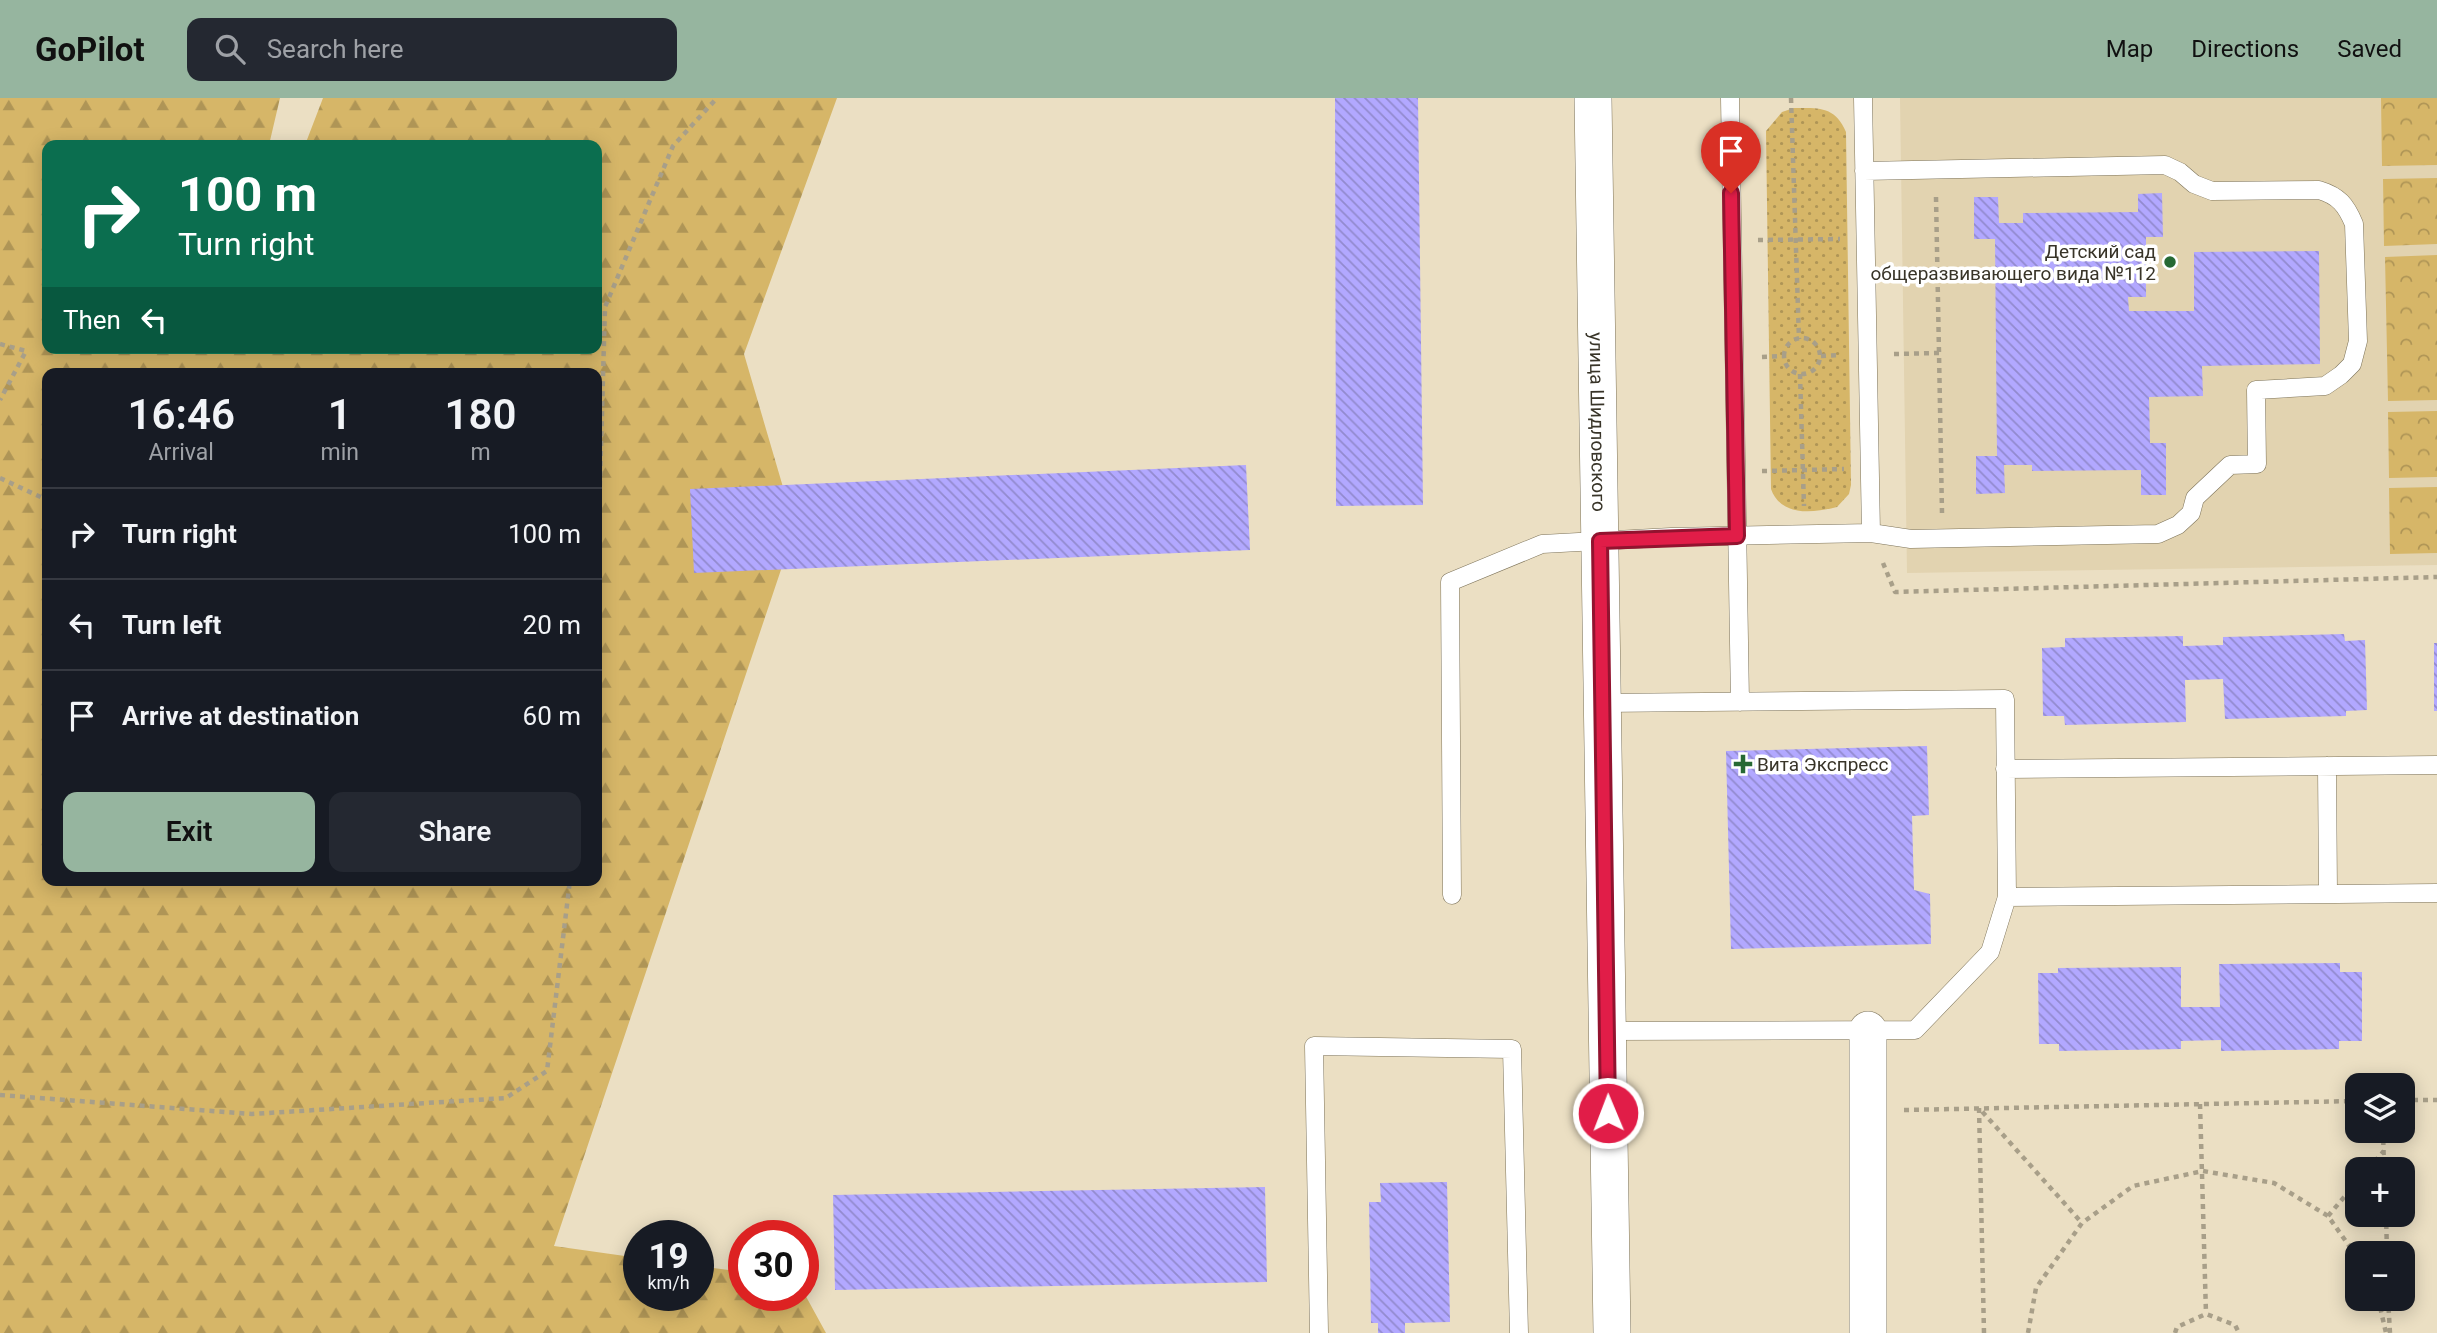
<!DOCTYPE html>
<meta charset="utf-8">
<style>
body{margin:0;font-family:Roboto,sans-serif;background:#242831;color:#f1f3f6;height:100vh;display:flex;flex-direction:column;font-size:26px;white-space:nowrap}
*{box-sizing:border-box;margin:0}
p{font-size:23px;color:#9ea1a6}
.icon{flex:none;width:38px;height:38px;fill:none;stroke:currentColor;stroke-width:2;stroke-linecap:round;stroke-linejoin:round}
.map{position:relative;flex:1;overflow:hidden}
.details{position:absolute;left:42px;top:270px;width:560px;height:518px;display:flex;flex-direction:column;background:#171b24;border-radius:14px;box-shadow:0 4px 18px #0003}
.details>*{flex:none}
.banner{position:absolute;left:42px;top:42px;width:560px;height:214px;border-radius:14px;box-shadow:0 4px 18px #0003;background:#0b6e4f;color:#fff;overflow:hidden}
.controls{position:absolute;left:2345px;top:975px;display:grid;gap:14px}
.controls a{display:grid;place-items:center;width:70px;height:70px;border-radius:14px;background:#171b24;box-shadow:0 4px 18px #0003;font-size:35px}
.speed{position:absolute;left:623px;top:1122px;display:flex;gap:14px;font-size:35px;font-weight:700;text-align:center}
.speed>*{display:grid;place-content:center;width:91px;height:91px;border-radius:50%;background:#171b24;box-shadow:0 4px 18px #0003;line-height:1}
.speed small{font-size:18px;font-weight:400}
.speed .limit{border:10px solid #d22;background:#fff;color:#111}
.pin{position:absolute;display:grid;place-items:center;width:60px;height:60px;color:#fff;margin:-72px -30px;border-radius:50% 50% 50% 0;rotate:-45deg;box-shadow:0 0 7px #0007}
.pin .icon{rotate:45deg}
.me{position:absolute;width:77px;margin:-38px;rotate:359deg;stroke-linejoin:round;filter:drop-shadow(0 0 5px #0008)}
.turn{display:flex;align-items:center;gap:24px;height:147px;padding:0 21px;font-size:32px}
.turn .icon{width:91px;height:91px;stroke-width:2.5}
.turn b{display:block;font-size:49px;line-height:60px}
.then{display:flex;align-items:center;height:66px;padding:0 21px;background:#0003;gap:14px;font-size:26px}
.eta{display:flex;justify-content:space-evenly;align-items:center;height:119px;text-align:center}
.eta b{font-size:42px;font-weight:600;line-height:49px}
.button{display:flex;gap:14px;margin-top:auto;padding:14px 21px}
.button a{flex:1;height:80px;border-radius:14px;background:#96b59f;color:#111;font-size:28px;font-weight:600;line-height:80px;text-align:center}
.button a+a{background:#242831;color:#f1f3f6}
ul{padding:0;list-style:none}
li{display:flex;align-items:center;gap:21px;height:91px;padding:0 21px;border-top:2px solid #363941}
li div{flex:1}
li b{display:block;font-size:26px}
li em{font-style:normal}
header{display:flex;align-items:center;gap:42px;box-sizing:border-box;height:98px;padding:0 35px;background:#96b59f;color:#111}
header strong{font-size:33px}
nav{display:flex;gap:38px;margin-inline-start:auto;font-size:24px}
.search{width:490px;height:63px;background:#242831;display:flex;align-items:center;gap:18px;box-sizing:border-box;padding:0 24px;border-radius:14px;color:#9ea1a6;font-size:26px}
.map>svg:first-child{display:block}
.built{fill:#e2d3b0}
.grass{fill:url(#grass-dots)}
.forest{fill:url(#forest-firs);fill-rule:evenodd}
.park{fill:url(#park-crowns)}
.building{fill:url(#building-back-hatch)}
.lines{fill:none;stroke-linecap:round;stroke-linejoin:round}
.lane-casing{stroke:#7d7359;stroke-width:19}
.street-casing{stroke:#7d7359;stroke-width:38}
.path{stroke:#a89f89;stroke-width:4.5;stroke-dasharray:5 5;stroke-linecap:butt}
.lane{stroke:#fff;stroke-width:18}
.street{stroke:#fff;stroke-width:37}
.route-casing{stroke:#92132f;stroke-width:18}
.route{stroke:#e11d48;stroke-width:12}
.poi-dot{fill:#266934;stroke:#fff;stroke-width:2.5}
.labels{text-anchor:middle;dominant-baseline:central;stroke-width:7;stroke-linejoin:round;paint-order:stroke}
.poi-label{font-size:19px;fill:#383428;stroke:#fff;text-anchor:end}
.street-label{font-size:19px;fill:#383428;stroke:#fff}
</style>
<header>
<strong>GoPilot</strong>
<div class="search"><svg class="icon" aria-label="search" viewBox="0 0 24 24"><circle cx="10" cy="10" r="6"/><path d="M15 15l6 6"/></svg>Search here</div>
<nav><a>Map</a><a>Directions</a><a>Saved</a></nav>
</header>
<div class="map">
<svg width="2437" height="1235" viewBox="0 0 2437 1235">
<defs>
<pattern id="grass-dots" width="8" height="8" patternUnits="userSpaceOnUse" patternTransform="scale(1.75)"><rect width="8" height="8" fill="#d6b668"/><path d="M2 2h.1M6 6h.1" fill="none" stroke="#af9556" stroke-width="1.8" stroke-linecap="round"/></pattern>
<pattern id="forest-firs" width="22" height="20" patternUnits="userSpaceOnUse" patternTransform="scale(1.75)"><rect width="22" height="20" fill="#d6b668"/><path d="M5 1l3.5 6h-7zM16 11l3.5 6h-7z" fill="#af9556"/></pattern>
<pattern id="park-crowns" width="20" height="18" patternUnits="userSpaceOnUse" patternTransform="scale(1.75)"><rect width="20" height="18" fill="#d6b668"/><path d="M2 6a3 3 0 1 1 6 0M12 15a3 3 0 1 1 6 0" fill="none" stroke="#af9556"/></pattern>
<pattern id="building-back-hatch" width="6" height="6" patternUnits="userSpaceOnUse" patternTransform="scale(1.75)"><rect width="6" height="6" fill="#b2a8ff"/><path d="M-1 5l2 2M0 0l6 6M5-1l2 2" fill="none" stroke="#928ace"/></pattern>
</defs>
<rect width="100%" height="100%" fill="#ebdfc3"/>
<!-- built -->
<path class="built" d="M1900,0H2437V467L1907,475Z"/>
<!-- grass -->
<path class="grass" d="M1794,10C1819,10 1835,8 1846,34L1851,387L1849,396L1837,409C1813,415 1781,419 1771,391L1766,33L1782,14Z"/>
<!-- forest -->
<path class="forest" d="M0,0H280L269,47H47V250H597V47H305L323,0H837L744,256L795,430L554,1148L639,1160V1197H698V1168L744,1174V1197H803V1193L826,1235H0ZM47,275H597V782H47Z"/>
<!-- park -->
<path class="park" d="M2381,0H2437V67L2382,68Z
M2437,80V146L2384,148L2383,81Z
M2437,157V302L2388,303L2385,159Z
M2437,313V379L2389,380L2388,314Z
M2437,389V455L2390,456L2389,390Z"/>
<!-- building -->
<path class="building" d="M1335,0H1418L1423,407L1336,408Z
M2162,95L2163,139H2146V199H2128L2129,213H2194V154L2319,153L2320,266L2202,268L2203,298L2149,299L2150,345H2166V397H2141V372L2032,373V367H2004L2005,395L1976,396V358H1997L1995,141H1974V99H1998L1999,125H2023V115L2138,114V96Z
M1246,367L1250,452L694,475L690,391Z
M2344,536L2345,543L2365,542L2367,612L2346,613V618L2225,621L2223,581L2185,582L2186,624L2065,627L2064,618H2043L2042,550L2065,549V540L2183,538V548L2223,547V539Z
M2434,545H2437V613H2434Z
M1927,648L1929,717L1912,718L1914,792L1930,796L1931,846L1731,851L1726,653Z
M2340,865V874H2362V943H2339V951L2221,953V942L2181,943V951L2059,953V946H2039L2038,875H2058V870L2181,869V909H2220L2219,866Z
M1447,1084L1450,1224L1405,1225V1235H1378V1225H1371L1369,1104H1381L1380,1085Z
M1265,1089L1267,1184L835,1192L833,1097Z"/>
<g class="lines">
<!-- lane casing -->
<g class="lane-casing">
<path id="lane" d="M1730,0L1740,604
M1864,73L2165,67L2180,74L2194,86L2212,93L2319,92C2339,98 2346,107 2354,126L2358,243L2352,266L2341,277L2325,288L2256,292L2257,366L2230,367L2195,400L2191,415L2178,427L2158,436L1911,441L1871,435
M1602,605L2005,601L2007,799L1990,854L1915,932L1607,933
M2327,668L2328,796
M2005,671L2437,667
M1452,797L1450,484L1542,446L1671,439L1871,435L1863,0
M2007,799L2437,795
M1319,1235L1314,948L1512,951L1519,1235"/>
</g>
<!-- street casing -->
<g class="street-casing">
<g id="street">
<path id="s1" d="M1593,0L1612,1235"/>
<path d="M1868,932V1235"/>
</g>
</g>
<!-- path -->
<path class="path" d="M1791,0L1799,241
M1936,99L1939,255
M1758,142L1840,141
M1784 258a18 18 0 1 1 36 0a18 18 0 1 1-36 0Z
M0,246L26,253L0,302
M1894,256L1939,255L1942,415
M1821,258L1840,257
M1762,259L1785,258
M1800,276L1804,408
M1762,373L1844,371
M0,380L47,402
M1883,465L1895,494L2437,479
M597,488L605,209L673,48L717,0
M0,997L252,1016L506,1000L547,973L570,782
M2403,1002H2437
M2200,1006L2206,1216
M1904,1012L2357,1003
M2383,1032L2384,1071
M2368,1071L2384,1053
M2386,1116L2387,1155
M2328,1118L2357,1084
M2378,1200L2386,1235
M2388,1200L2390,1235
M1984,1235L1979,1010L2082,1125
M2028,1235L2036,1190L2082,1125L2133,1088L2203,1073L2274,1085L2328,1118L2357,1159
M2175,1235L2177,1229L2206,1216L2235,1227L2239,1235"/>
<!-- lane -->
<use href="#lane" class="lane"/>
<!-- street -->
<use href="#street" class="street"/>
</g>
<g class="lines">
<!-- route casing -->
<g class="route-casing">
<path id="route" d="M1608,1015L1600,443L1737,438L1731,95"/>
</g>
<!-- route -->
<use href="#route" class="route"/>
</g>
<!-- markers -->
<g class="poi-dot">
<circle cx="2170" cy="164" r="7"/>
<path d="M1739.5 655.5h7v7h7v7h-7v7h-7v-7h-7v-7h7z"/>
</g>
<g class="labels">
<!-- poi labels -->
<g class="poi-label">
<text x="2156" y="153">Детский сад<tspan x="2156" dy="22">общеразвивающего вида №112</tspan></text>
<text x="1757" y="666" text-anchor="start">Вита Экспресс</text>
</g>
<!-- street labels -->
<g class="street-label">
<text stroke="none"><textPath href="#s1" startOffset="324">улица Шидловского</textPath></text>
</g>
</g>
</svg>
<div class="controls">
<a><svg class="icon" aria-label="layers" viewBox="0 0 24 24"><path d="M12 4l9 5-9 5-9-5zM3 14l9 5 9-5"/></svg></a>
<a>+</a>
<a>−</a>
</div>
<div class="speed"><div>19<small>km/h</small></div><div class="limit">30</div></div>
<div class="pin" style="left:1731px;top:95px;background:#d93025"><svg class="icon" aria-label="arrive" viewBox="0 0 24 24"><path d="M6 21V4h12l-3 4 3 4H6"/></svg></div>
<svg class="me" style="left:1608px;top:1015px" viewBox="-20 -20 40 40"><circle r="17" fill="#e11d48" stroke="#fff" stroke-width="3"/><path d="M0-11L8 9 0 5-8 9z" fill="#fff"/></svg>
<div class="banner">
<div class="turn"><svg class="icon" aria-label="right" viewBox="0 0 24 24"><path d="M7 20v-9h11M14 6l5 5-5 5"/></svg><div><b>100 m</b>Turn right</div></div>
<div class="then">Then<svg class="icon" aria-label="left" viewBox="0 0 24 24"><path d="M17 20v-9H6M10 6l-5 5 5 5"/></svg></div>
</div>
<section class="details">
<div class="eta">
<div><b>16:46</b><p>Arrival</p></div>
<div><b>1</b><p>min</p></div>
<div><b>180</b><p>m</p></div>
</div>
<ul>
<li><svg class="icon" aria-label="right" viewBox="0 0 24 24"><path d="M7 20v-9h11M14 6l5 5-5 5"/></svg><div><b>Turn right</b></div><em>100 m</em></li>
<li><svg class="icon" aria-label="left" viewBox="0 0 24 24"><path d="M17 20v-9H6M10 6l-5 5 5 5"/></svg><div><b>Turn left</b></div><em>20 m</em></li>
<li><svg class="icon" aria-label="arrive" viewBox="0 0 24 24"><path d="M6 21V4h12l-3 4 3 4H6"/></svg><div><b>Arrive at destination</b></div><em>60 m</em></li>
</ul>
<div class="button"><a>Exit</a><a>Share</a></div>
</section>
</div>
